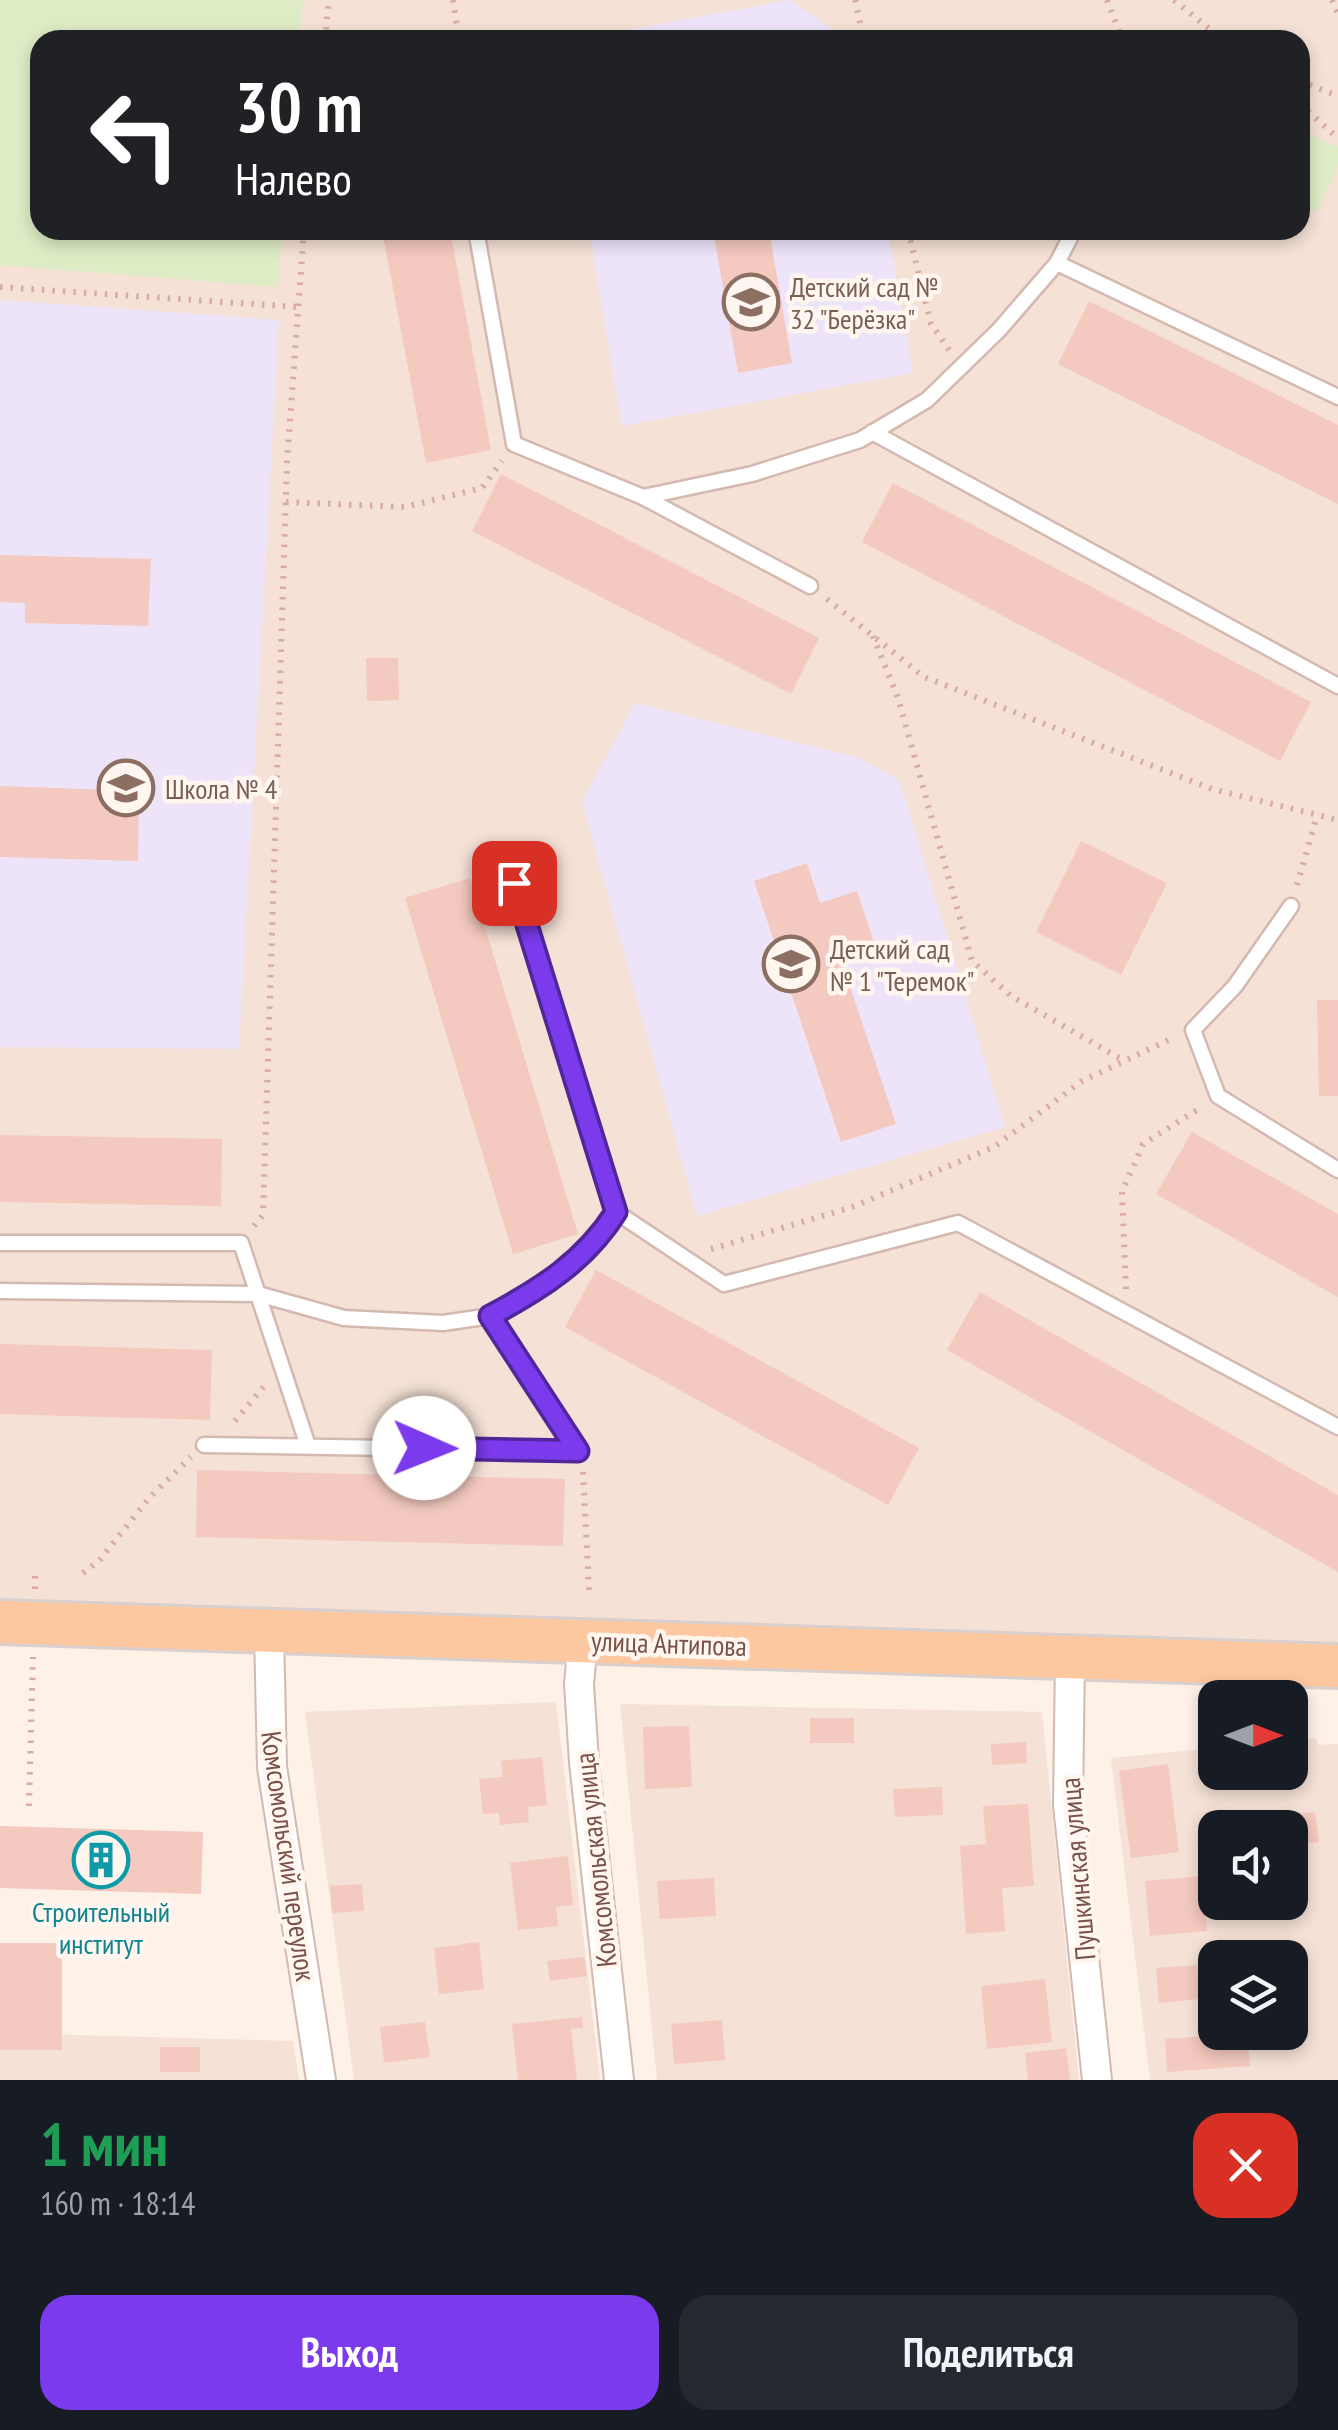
<!DOCTYPE html>
<html lang="ru">
<meta charset="utf-8">
<style>
body{margin:0;font-family:"PT Sans Narrow",sans-serif;background:#242831;color:#f1f3f6;height:100vh;display:flex;flex-direction:column;font-size:38px;white-space:nowrap}
*{box-sizing:border-box;margin:0}
p{font-size:32px;color:#9ea1a6}
.icon{flex:none;width:55px;height:55px;fill:none;stroke:currentColor;stroke-width:2;stroke-linecap:round;stroke-linejoin:round}
.map{position:relative;height:2080px;overflow:hidden}
.sheet{display:flex;flex-direction:column;background:#171b24;flex:1}
.sheet>*{flex:none}
.top-card{position:absolute;left:30px;top:30px;width:1280px;height:210px;border-radius:30px;box-shadow:0 5px 15px #0003;background:#202124;color:#fff;overflow:hidden}
.needle{width:65px;rotate:90deg}
.fabs{position:absolute;left:1198px;top:1680px;display:grid;gap:20px}
.fabs a{display:grid;place-items:center;width:110px;height:110px;border-radius:20px;background:#171b24;box-shadow:0 5px 15px #0003;font-size:50px}
.pin{position:absolute;display:grid;place-items:center;width:85px;height:85px;color:#fff;margin:-42px;border-radius:20px;box-shadow:0 5px 15px #0006}
.me{position:absolute;width:110px;margin:-55px;rotate:91deg;stroke-linejoin:round;filter:drop-shadow(0 0 8px #0008)}
.turn{display:flex;align-items:center;gap:35px;height:210px;padding:0 40px;font-size:45px}
.turn .icon{width:130px;height:130px;stroke-width:2.5}
.turn b{display:block;font-size:70px;line-height:85px}
.round{display:grid;place-items:center;flex:none;width:105px;height:105px;border-radius:30px;background:#242831}
.headline{display:flex;align-items:center;justify-content:space-between;height:170px;padding:0 40px}
h1{font-size:60px;font-weight:800;line-height:75px;color:#1e9e55}
.button{display:flex;gap:20px;margin-top:auto;padding:20px 40px}
.button a{flex:1;height:115px;border-radius:30px;background:#7c3aed;color:#fff;font-size:40px;font-weight:800;line-height:115px;text-align:center}
.button a+a{background:#242831;color:#f1f3f6}
.map>svg:first-child{display:block}
.residential{fill:#f5e1d6;fill-rule:evenodd}
.education{fill:#eee4fa}
.green{fill:#ddecc5}
.building{fill:#f4c9bf}
.lines{fill:none;stroke-linecap:round;stroke-linejoin:round}
.lane-casing{stroke:#d3b9b0;stroke-width:19}
.street-casing{stroke:#d3b9b0;stroke-width:32}
.primary-casing{stroke:#d9cfcc;stroke-width:48}
.path{stroke:#d9aca1;stroke-width:6;stroke-dasharray:2.5 8;stroke-linecap:butt}
.lane{stroke:#fff;stroke-width:14}
.street{stroke:#fff;stroke-width:28}
.primary{stroke:#fdc79f;stroke-width:42}
.route-casing{stroke:#51269a;stroke-width:25}
.route{stroke:#7c3aed;stroke-width:18}
.labels{text-anchor:middle;dominant-baseline:central;stroke-width:9;stroke-linejoin:round;paint-order:stroke}
.education-label{font-size:28px;fill:#785e54;stroke:#fff6ef;text-anchor:start}
.street-label{font-size:28px;fill:#79524a;stroke:#fff6ef}
.culture-label{font-size:28px;fill:#0d838f;stroke:#fff6ef}
</style>
<div class="map">
<svg width="1338" height="2080" viewBox="0 0 1338 2080">
<rect width="100%" height="100%" fill="#fdf1e8"/>
<!-- residential -->
<path class="residential" d="M0,0H1338V1666L0,1624ZM40,40H1300V230H40Z
M556,1702L600,2080H354L305,1712Z
M620,1704L1042,1712L1079,2080H657Z
M1317,1738L1318,1745L1338,1744V2080H1150L1111,1758L1215,1748V1772H1290V1741ZM1215,1828H1290V1902H1215ZM1215,1958H1290V2032H1215Z
M0,2033L293,2041L299,2080H0Z"/>
<!-- education -->
<path class="education" d="M789,0L848,40H573Z
M589,230H888L913,373L622,426Z
M0,300L279,320L239,1049L0,1047Z
M635,703L860,758L900,781L1005,1127L697,1216L582,802Z"/>
<!-- green -->
<path class="green" d="M0,0H303L299,40H40V230H282L278,287L0,265Z
M1300,130L1338,147V165L1317,212L1300,205Z"/>
<!-- building -->
<path class="building" d="M382,230H450L491,450L426,463Z
M713,230H769L792,363L738,373Z
M1089,301L1338,425V504L1058,364Z
M501,474L819,638L791,694L472,531Z
M893,483L1311,702L1280,761L862,542Z
M0,555L151,559L148,626L25,623V603L0,602Z
M366,658H398L399,700L367,701Z
M0,786L139,791L138,861L0,857Z
M1081,841L1167,883L1121,975L1036,932Z
M807,863L820,903L857,891L874,942L839,954L896,1124L841,1142L754,881Z
M470,878L578,1234L513,1254L405,898Z
M1317,1000H1338V1096H1319Z
M1192,1132L1338,1214V1297L1156,1194Z
M0,1135L222,1139L221,1206L0,1202Z
M596,1270L919,1448L888,1505L565,1327Z
M980,1292L1338,1495V1572L947,1350Z
M0,1344L212,1350L210,1420L0,1414Z
M197,1470L565,1479L563,1546L196,1537Z
M810,1718H854V1743H810Z
M689,1726L692,1787L645,1789L643,1727Z
M1026,1742L1027,1763L992,1765L991,1744Z
M542,1757L547,1805L528,1807L529,1822L500,1825L499,1813L483,1814L479,1779L503,1777L501,1761Z
M1168,1764L1179,1852L1131,1858L1119,1771Z
M942,1787L943,1815L895,1817L893,1789Z
M1028,1804L1034,1886L1002,1888L1005,1931L966,1934L960,1846L986,1844L983,1806Z
M1315,1812L1319,1842L1290,1845V1828H1281L1280,1816Z
M0,1826L203,1832L201,1894L0,1888Z
M568,1856L573,1905L556,1907L558,1926L518,1930L510,1863Z
M1202,1876L1207,1931L1150,1936L1145,1881Z
M714,1878L716,1916L660,1919L657,1881Z
M362,1884L364,1911L332,1913L330,1886Z
M479,1942L484,1989L439,1994L434,1948Z
M0,1943H62V2050H0Z
M584,1957L587,1976L550,1981L547,1961Z
M1197,1965L1200,1999L1159,2003L1156,1968Z
M1045,1979L1052,2042L987,2049L981,1986Z
M582,2017L583,2028L571,2029L577,2080H518L512,2024Z
M722,2020L725,2060L674,2064L671,2024Z
M425,2022L430,2057L384,2063L380,2027Z
M1247,2033L1250,2066L1167,2072L1165,2039Z
M160,2047H200V2072H160Z
M1066,2048L1070,2080H1028L1025,2053Z"/>
<g class="lines">
<!-- lane casing -->
<g class="lane-casing">
<path id="lane" d="M476,230L514,444L643,497L752,474L860,440L927,400L999,330L1057,263
M1074,230L1057,263L1338,397
M872,432L1338,686
M643,497L810,586
M514,883L616,1212L724,1284L958,1223L1338,1427
M1291,906L1235,986L1193,1030L1218,1096L1338,1170
M0,1243H241L308,1446
M0,1291L258,1294L344,1318L443,1323L491,1316L550,1284L600,1238L616,1212
M491,1316L578,1451
M204,1445L578,1451"/>
</g>
<!-- street casing -->
<g class="street-casing">
<path id="street" d="M269,1631L272,1767L321,2080
M583,1640L579,1684L584,1762L619,2080
M1070,1657L1068,1805L1097,2080"/>
</g>
<!-- primary casing -->
<g class="primary-casing">
<path id="primary" d="M0,1622L1338,1666"/>
</g>
<!-- path -->
<path class="path" d="M453,0L459,40
M855,0L864,40
M1107,0L1122,40
M1174,0L1223,40
M1332,0L1338,14
M325,40L329,0
M1300,81L1338,96
M1300,104L1338,138
M908,230L931,324L949,350
M0,287L298,307
M286,502L405,507L482,488L502,461
M827,599L924,677L1212,789L1338,820
M873,636L898,698L972,961L1011,996L1123,1060
M1297,885L1317,816
M254,1226L263,1215L287,462L304,230
M711,1249L852,1207L994,1147L1082,1081L1173,1038
M1126,1289L1122,1192L1143,1144L1200,1108
M235,1421L265,1385
M583,1472L589,1590
M83,1573L99,1561L150,1497L191,1457
M35,1589V1572
M29,1806L33,1657"/>
<!-- lane -->
<use href="#lane" class="lane"/>
<!-- street -->
<use href="#street" class="street"/>
<!-- primary -->
<use href="#primary" class="primary"/>
</g>
<g class="lines">
<!-- route casing -->
<g class="route-casing">
<path id="route" d="M424,1448L578,1451L490,1316C541,1289 585,1261 616,1212L514,883"/>
</g>
<!-- route -->
<use href="#route" class="route"/>
</g>
<!-- icons -->
<defs>
<g id="school-ring" transform="scale(2.875)"><circle r="9.5" fill="#fff6ef" stroke="#8d6e63" stroke-width="1.5"/><path d="M0-5L7-2L0 1L-7-2ZM-4 1L0 2.5L4 1V4Q0 6-4 4Z" fill="#8d6e63"/></g>
<g id="building-ring" transform="scale(2.875)"><circle r="9.5" fill="#fff6ef" stroke="#0f9aa8" stroke-width="1.5"/><path d="M-4-6H4V6H1V3H-1V6H-4ZM-2.5-4.3h1.7v1.8h-1.7ZM.8-4.3h1.7v1.8H.8ZM-2.5-1h1.7V.8h-1.7ZM.8-1h1.7V.8H.8Z" fill="#0f9aa8"/></g>
</defs>
<g fill-rule="evenodd">
<use href="#school-ring" x="751" y="302"/>
<use href="#school-ring" x="126" y="788"/>
<use href="#school-ring" x="791" y="964"/>
<use href="#building-ring" x="101" y="1860"/>
</g>
<g class="labels">
<!-- education labels -->
<g class="education-label">
<text x="790" y="286">Детский сад №<tspan x="790" dy="32">32 "Берёзка"</tspan></text>
<text x="165" y="788">Школа № 4</text>
<text x="830" y="948">Детский сад<tspan x="830" dy="32">№ 1 "Теремок"</tspan></text>
</g>
<!-- street labels -->
<g class="street-label">
<text transform="translate(669 1643) rotate(2)">улица Антипова</text>
<text transform="translate(289 1856) rotate(82)">Комсомольский переулок</text>
<text transform="translate(595 1860) rotate(-96)">Комсомольская улица</text>
<text transform="translate(1077 1869) rotate(-95)">Пушкинская улица</text>
</g>
<!-- culture labels -->
<g class="culture-label">
<text x="101" y="1911">Строительный<tspan x="101" dy="32">институт</tspan></text>
</g>
</g>
</svg>
<div class="fabs">
<a><svg class="needle" viewBox="-14 -14 28 28"><path d="M0-13l5 13h-10z" fill="#e53935"/><path d="M0 13l5-13h-10z" fill="#9ea1a6"/></svg></a>
<a><svg class="icon" aria-label="sound" viewBox="0 0 24 24"><path d="M4 9h4l5-4v14l-5-4H4zM17 9q2 3 0 6"/></svg></a>
<a><svg class="icon" aria-label="layers" viewBox="0 0 24 24"><path d="M12 4l9 5-9 5-9-5zM3 14l9 5 9-5"/></svg></a>
</div>
<div class="pin" style="left:514px;top:883px;background:#d93025"><svg class="icon" aria-label="arrive" viewBox="0 0 24 24"><path d="M6 21V4h12l-3 4 3 4H6"/></svg></div>
<svg class="me" style="left:424px;top:1448px" viewBox="-20 -20 40 40"><circle r="19" fill="#fff"/><path d="M0-13L10 11 0 6-10 11z" fill="#7c3aed"/></svg>
<div class="top-card">
<div class="turn"><svg class="icon" aria-label="left" viewBox="0 0 24 24"><path d="M17 20v-9H6M10 6l-5 5 5 5"/></svg><div><b>30 m</b>Налево</div></div>
</div>
</div>
<section class="sheet">
<div class="headline"><div><h1>1 мин</h1><p>160 m · 18:14</p></div><a class="round" style="background:#d93025;color:#fff"><svg class="icon" aria-label="close" viewBox="0 0 24 24"><path d="M6 6l12 12M18 6L6 18"/></svg></a></div>
<div class="button"><a>Выход</a><a>Поделиться</a></div>
</section>
